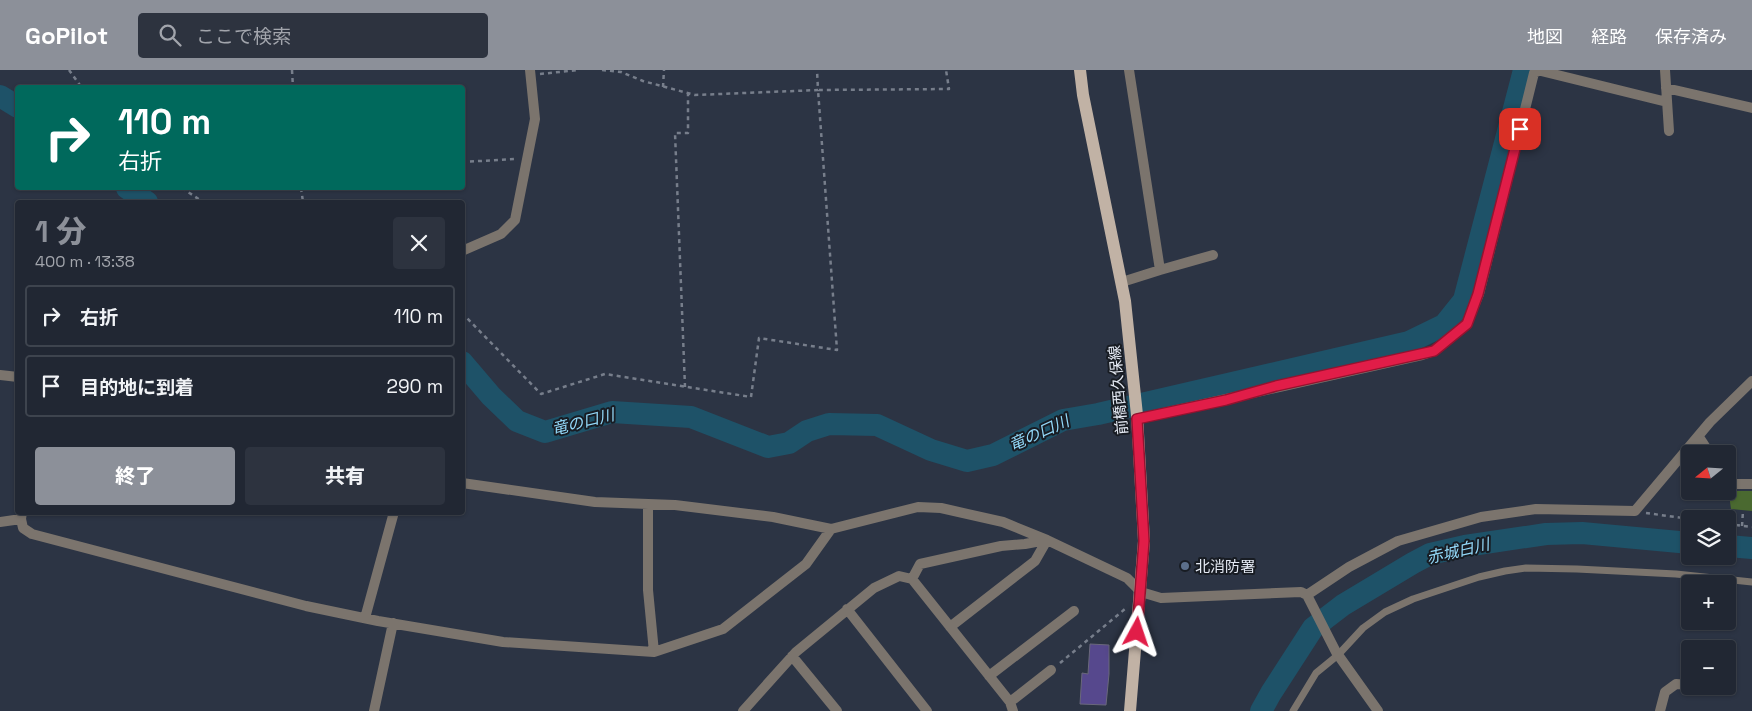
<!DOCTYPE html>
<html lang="ja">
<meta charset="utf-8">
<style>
body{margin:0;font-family:"Space Grotesk","Noto Sans JP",sans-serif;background:#2d333f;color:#f1f3f6;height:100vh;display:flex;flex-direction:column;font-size:19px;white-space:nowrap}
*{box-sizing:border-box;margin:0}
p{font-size:16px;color:#a2a5ac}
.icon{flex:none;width:28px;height:28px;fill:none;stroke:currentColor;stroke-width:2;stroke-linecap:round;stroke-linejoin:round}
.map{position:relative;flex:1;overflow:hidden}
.panel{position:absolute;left:15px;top:130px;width:450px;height:315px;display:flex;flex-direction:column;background:#212733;border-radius:5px;box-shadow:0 1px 4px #0004,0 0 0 1px #3e444e}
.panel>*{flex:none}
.guide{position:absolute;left:15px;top:15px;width:450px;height:105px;border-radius:5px;box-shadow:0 1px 4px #0004,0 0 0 1px #3e444e;background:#00695c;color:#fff;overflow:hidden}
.needle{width:32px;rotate:252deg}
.tools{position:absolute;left:1681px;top:375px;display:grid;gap:10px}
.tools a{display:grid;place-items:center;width:55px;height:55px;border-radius:5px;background:#212733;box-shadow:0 1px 4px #0004,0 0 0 1px #3e444e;font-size:25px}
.pin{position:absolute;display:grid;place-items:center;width:42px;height:42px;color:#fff;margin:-21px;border-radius:10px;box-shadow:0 2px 8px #0006}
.me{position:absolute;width:55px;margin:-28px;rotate:5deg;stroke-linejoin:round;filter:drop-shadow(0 0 4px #0008)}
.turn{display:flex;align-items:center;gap:18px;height:105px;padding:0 20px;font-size:22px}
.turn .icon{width:65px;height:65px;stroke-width:2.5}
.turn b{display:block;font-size:35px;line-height:42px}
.round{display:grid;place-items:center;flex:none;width:52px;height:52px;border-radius:5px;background:#2d333f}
.summary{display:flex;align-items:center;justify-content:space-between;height:85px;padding:0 20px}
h1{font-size:30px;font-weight:800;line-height:38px;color:#8c9099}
.cta{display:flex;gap:10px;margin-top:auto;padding:10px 20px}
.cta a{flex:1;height:58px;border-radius:5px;background:#8c9099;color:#fff;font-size:20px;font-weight:800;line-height:58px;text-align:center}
.cta a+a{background:#2d333f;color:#f1f3f6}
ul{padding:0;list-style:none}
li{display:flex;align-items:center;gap:15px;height:62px;margin:0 10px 8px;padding:0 10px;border:2px solid #3e444e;border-radius:5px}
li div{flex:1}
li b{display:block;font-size:19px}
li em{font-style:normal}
header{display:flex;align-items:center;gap:30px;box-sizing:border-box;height:70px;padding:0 25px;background:#8c9099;color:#fff}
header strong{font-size:24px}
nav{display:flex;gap:28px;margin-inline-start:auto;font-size:18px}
.search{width:350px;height:45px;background:#2d333f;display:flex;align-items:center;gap:12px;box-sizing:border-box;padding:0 18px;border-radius:5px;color:#a2a5ac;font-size:19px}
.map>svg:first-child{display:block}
.green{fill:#4a6930}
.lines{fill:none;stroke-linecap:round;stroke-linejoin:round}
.river{stroke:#1e5268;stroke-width:22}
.building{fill:#56488d;stroke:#6a687c}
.path{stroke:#777e8b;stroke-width:2.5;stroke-dasharray:4 4;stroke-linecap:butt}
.lane{stroke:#7b746d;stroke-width:7}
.street{stroke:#7b746d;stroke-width:10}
.primary{stroke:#c1b2a5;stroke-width:12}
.route-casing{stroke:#92132f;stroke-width:12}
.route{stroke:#e11d48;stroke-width:9}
.service-dot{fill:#5c6f8a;stroke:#181c23;stroke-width:2}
.labels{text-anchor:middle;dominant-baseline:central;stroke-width:4;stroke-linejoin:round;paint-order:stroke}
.street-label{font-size:15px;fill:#e4e9f3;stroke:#181c23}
.poi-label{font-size:15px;fill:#e4e9f3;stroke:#181c23;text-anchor:start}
.water-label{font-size:16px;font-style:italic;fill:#93d9f9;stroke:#181c23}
</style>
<header>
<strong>GoPilot</strong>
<div class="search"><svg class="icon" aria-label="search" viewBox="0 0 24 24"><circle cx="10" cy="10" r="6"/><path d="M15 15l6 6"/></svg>ここで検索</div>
<nav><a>地図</a><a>経路</a><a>保存済み</a></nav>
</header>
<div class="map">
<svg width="1752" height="641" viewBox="0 0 1752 641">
<rect width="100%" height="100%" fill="#2c3444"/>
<!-- green -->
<path class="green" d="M1728,417L1733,421H1752V441L1731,439Z"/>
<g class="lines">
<!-- river -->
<path class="river" d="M0,26L18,37
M127,118L147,132
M462,292L491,326L517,351L545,362L612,342L691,347L768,377L789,373L807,361L829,354L877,355L931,380L967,391L993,385L1063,350L1098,344L1409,272L1444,255L1464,230L1524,0
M1728,476L1752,478
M1261,641L1271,623L1313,558L1343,535L1413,493L1430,484L1465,476L1546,464L1582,463L1690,473"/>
</g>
<!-- building -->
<path class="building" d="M1090,574L1109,575V604L1106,635L1080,634L1082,603L1088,604Z"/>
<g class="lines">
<!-- path -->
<path class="path" d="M69,0L82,18
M292,0L293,18
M602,0L621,2L643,11L695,25L818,20L817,0
M540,4L578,0
M663,17L664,0
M462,92L516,89
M182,118L203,132
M301,118L303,132
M462,243L541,324L605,304L751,327L759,268L837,280L818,20L949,19L946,0
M685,317L675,63H688V24
M1646,443L1690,449
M1728,454L1752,457
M1742,456L1743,441
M1060,593L1125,539"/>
<!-- lane -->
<path class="lane" d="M1293,641L1316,603L1338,585L1363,558L1385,542L1413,529L1479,507L1505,501L1526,498L1577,499L1676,504L1752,512"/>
<!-- street -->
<path class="street" d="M1129,0L1160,200
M1665,0L1669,61
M1541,1L1667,32
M1666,18L1752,38
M462,181L501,164L515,150L535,49L530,0
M1122,212L1160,200L1213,185
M0,305L18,307
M1137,349L1422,285L1434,281L1467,254L1479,224L1534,3L1541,0
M1699,367L1710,384
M1728,407L1734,414H1752
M462,413L595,432L675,435L773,447L831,459L918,437L941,438L1003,452L1047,470L1127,508L1141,522L1161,528L1301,522L1307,525L1309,529L1336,582L1378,641
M648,434V520L654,582
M22,442L21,449L23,458L32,464L306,536L378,551L503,572L654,582L723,559L806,494L831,459
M0,452L21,449
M912,509L920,494L1001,476L1025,474L1046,470
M1307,525L1349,497L1398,471L1481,447L1536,439L1635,441L1710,352L1752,311
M847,539L927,641
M365,548L394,442
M950,557L1035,491L1047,470
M792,586L837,641
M989,606L1074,541
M1698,616L1724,619
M1010,632L1051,600
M374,641L393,553
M743,641L796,582L874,518L899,506L912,509L1010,632L1013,641
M1660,641L1665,622L1676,614L1690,615"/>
<!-- primary -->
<path class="primary" d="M1080,0L1083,25L1125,231L1137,345L1144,471L1130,641"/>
</g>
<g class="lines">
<!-- route casing -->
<g class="route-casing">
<path id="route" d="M1137,562L1144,471L1137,349L1226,330L1276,316L1434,281L1467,254L1478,224L1520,59"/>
</g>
<!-- route -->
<use href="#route" class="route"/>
</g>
<!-- markers -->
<circle class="service-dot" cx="1185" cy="496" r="5"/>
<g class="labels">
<!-- street labels -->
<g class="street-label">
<text transform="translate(1118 320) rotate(-95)">前橋西久保線</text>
</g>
<!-- poi labels -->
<g class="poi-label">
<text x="1195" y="496">北消防署</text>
</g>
<!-- water labels -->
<g class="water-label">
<text transform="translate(583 352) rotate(-14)">竜の口川</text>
<text transform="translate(1039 363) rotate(-24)">竜の口川</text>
<text transform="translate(1458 481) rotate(-13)">赤城白川</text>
</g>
</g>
</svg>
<div class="tools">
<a><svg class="needle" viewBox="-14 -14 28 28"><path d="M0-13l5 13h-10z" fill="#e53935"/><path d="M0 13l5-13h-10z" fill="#a2a5ac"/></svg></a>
<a><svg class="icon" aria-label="layers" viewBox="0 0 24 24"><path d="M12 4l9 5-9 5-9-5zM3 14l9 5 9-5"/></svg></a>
<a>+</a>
<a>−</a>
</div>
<div class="pin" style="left:1520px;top:59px;background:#d93025"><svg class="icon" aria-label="arrive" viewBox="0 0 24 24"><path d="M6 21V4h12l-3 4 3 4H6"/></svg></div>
<svg class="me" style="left:1137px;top:562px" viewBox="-20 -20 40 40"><path d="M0-17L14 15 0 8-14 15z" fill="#e11d48" stroke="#fff" stroke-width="4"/></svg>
<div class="guide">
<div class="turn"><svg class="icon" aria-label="right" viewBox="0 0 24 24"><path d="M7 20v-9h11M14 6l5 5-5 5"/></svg><div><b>110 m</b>右折</div></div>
</div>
<section class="panel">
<div class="summary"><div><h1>1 分</h1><p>400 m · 13:38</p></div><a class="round"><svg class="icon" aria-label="close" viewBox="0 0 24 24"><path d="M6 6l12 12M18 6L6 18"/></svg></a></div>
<ul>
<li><svg class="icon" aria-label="right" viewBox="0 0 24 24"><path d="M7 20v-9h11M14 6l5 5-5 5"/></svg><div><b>右折</b></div><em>110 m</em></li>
<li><svg class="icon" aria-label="arrive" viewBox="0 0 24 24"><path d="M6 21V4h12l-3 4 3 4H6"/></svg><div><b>目的地に到着</b></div><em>290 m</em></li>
</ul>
<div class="cta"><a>終了</a><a>共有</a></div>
</section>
</div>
